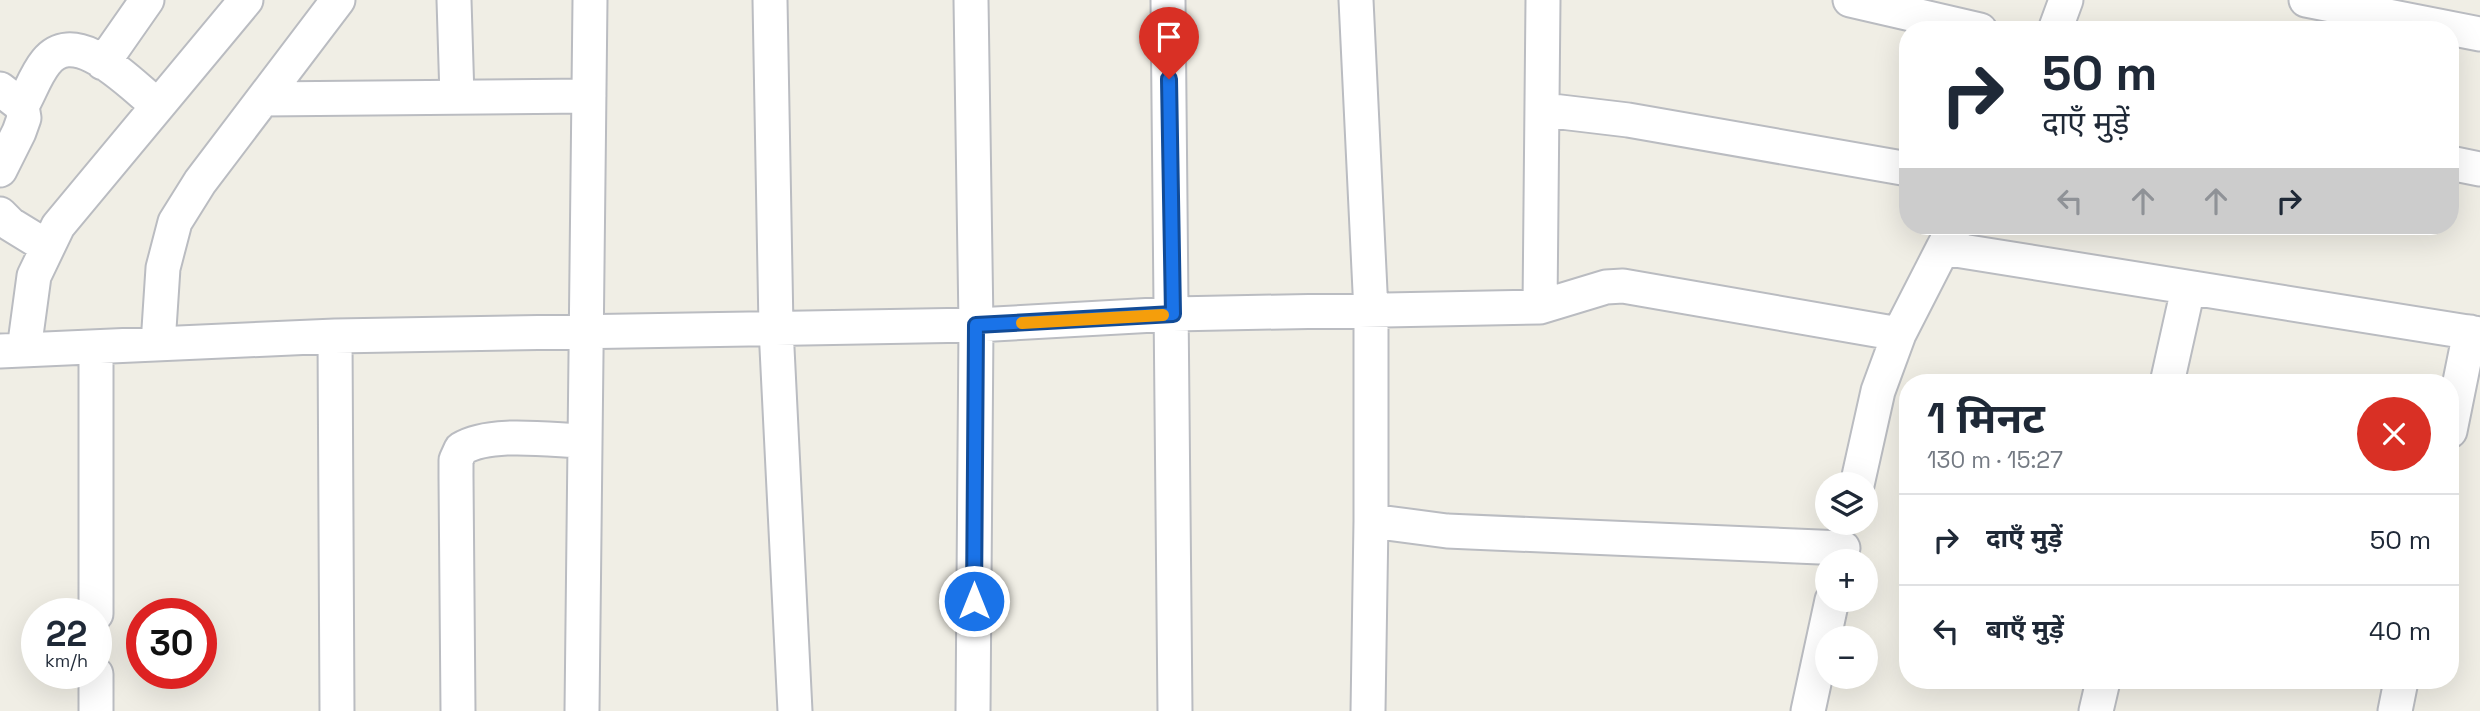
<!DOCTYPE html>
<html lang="hi">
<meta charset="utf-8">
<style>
body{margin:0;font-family:"Space Grotesk","Noto Sans Devanagari",sans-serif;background:#f2f2f3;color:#1f2937;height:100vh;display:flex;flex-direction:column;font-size:26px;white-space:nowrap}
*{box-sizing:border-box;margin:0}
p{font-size:23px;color:#747a83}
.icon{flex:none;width:38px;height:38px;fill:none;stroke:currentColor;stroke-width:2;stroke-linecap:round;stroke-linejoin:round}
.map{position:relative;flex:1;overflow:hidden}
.side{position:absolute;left:1899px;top:374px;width:560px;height:315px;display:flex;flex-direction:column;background:#fff;border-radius:28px;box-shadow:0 7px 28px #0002}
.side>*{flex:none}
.hud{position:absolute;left:1899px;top:21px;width:560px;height:214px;border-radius:28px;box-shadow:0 7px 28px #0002;background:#fff;color:#1f2937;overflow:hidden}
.fabs{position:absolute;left:1815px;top:472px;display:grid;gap:14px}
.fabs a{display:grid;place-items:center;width:63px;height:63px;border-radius:50%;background:#fff;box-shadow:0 7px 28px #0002;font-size:35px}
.speed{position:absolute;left:21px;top:598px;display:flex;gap:14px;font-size:35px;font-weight:700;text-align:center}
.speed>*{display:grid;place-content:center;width:91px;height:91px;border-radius:50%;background:#fff;box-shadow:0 7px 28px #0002;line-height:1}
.speed small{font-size:18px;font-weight:400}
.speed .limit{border:10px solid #d22;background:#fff;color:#111}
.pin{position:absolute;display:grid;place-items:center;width:60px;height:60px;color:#fff;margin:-72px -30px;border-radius:50% 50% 50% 0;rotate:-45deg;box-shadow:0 0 7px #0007}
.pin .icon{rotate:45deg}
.me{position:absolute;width:77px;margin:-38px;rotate:0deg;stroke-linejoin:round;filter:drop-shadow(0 0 5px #0008)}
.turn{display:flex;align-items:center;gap:24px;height:147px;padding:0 28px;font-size:32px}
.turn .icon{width:91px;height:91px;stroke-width:2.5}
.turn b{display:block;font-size:49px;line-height:60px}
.lanes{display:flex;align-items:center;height:66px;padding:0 28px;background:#0003;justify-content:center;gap:35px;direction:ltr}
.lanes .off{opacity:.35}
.round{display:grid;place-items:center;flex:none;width:74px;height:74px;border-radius:37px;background:#f2f2f3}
.head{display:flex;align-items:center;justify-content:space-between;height:119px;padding:0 28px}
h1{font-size:42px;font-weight:700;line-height:52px}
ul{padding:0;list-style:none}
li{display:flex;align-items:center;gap:21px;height:91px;padding:0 28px;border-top:2px solid #e0e1e3}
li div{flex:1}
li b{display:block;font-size:26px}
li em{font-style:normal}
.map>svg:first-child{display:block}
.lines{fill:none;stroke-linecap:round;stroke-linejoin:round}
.street-casing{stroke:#babcc1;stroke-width:37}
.street{stroke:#fff;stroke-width:33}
.route-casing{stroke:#114b97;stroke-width:18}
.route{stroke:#1a73e8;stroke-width:12}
.slow{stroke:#f59e0b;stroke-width:12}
</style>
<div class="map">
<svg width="2480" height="711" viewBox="0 0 2480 711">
<rect width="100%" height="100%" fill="#f0eee5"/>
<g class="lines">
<!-- street casing -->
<g class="street-casing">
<path id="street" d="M454,0L457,97
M770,0L776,328L795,711
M971,0L976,325L973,711
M1168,0L1175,711
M1356,0L1371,312V521
M1850,0L1980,30
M2306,0L2480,34
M2055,30L2066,0
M103,63L147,0
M0,89L22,106L24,118L19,132L0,170
M263,99L589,96
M22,106C30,92 36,74 46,62C76,24 131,85 157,105
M1544,110L1628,120L1908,169
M2450,163L2480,169
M0,214L10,224L46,246
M1955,226L1943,248L2480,334
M1540,307L1543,0
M335,336L337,711
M158,344L163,268L175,222L200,182L338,0
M24,350L34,276L58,226L246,0
M0,351L335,336L976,325L1173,314L1540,307L1606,287L1623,286L1899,334
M2167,383L2188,289
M2450,431L2470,332
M1857,485L1878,391L1899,334L1943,248
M96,614V348
M96,711V674
M458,711L456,477V460L461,449C490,431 550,440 584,441
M582,711L590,0
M1368,711L1371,521L1447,531L1843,548
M1808,711L1832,600
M2096,711L2103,681
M2395,711L2401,681"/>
</g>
<!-- street -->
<use href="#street" class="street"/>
</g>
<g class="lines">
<!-- route casing -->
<g class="route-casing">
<path id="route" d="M974,601L976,325L1173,314L1169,79"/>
</g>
<!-- route -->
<use href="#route" class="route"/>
<!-- slow -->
<path class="slow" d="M1022,323L1163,315"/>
</g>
</svg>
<div class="fabs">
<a><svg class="icon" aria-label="layers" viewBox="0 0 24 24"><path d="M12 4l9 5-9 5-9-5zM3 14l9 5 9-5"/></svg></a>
<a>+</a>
<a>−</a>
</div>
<div class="speed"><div>22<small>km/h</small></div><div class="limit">30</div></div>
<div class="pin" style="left:1169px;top:79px;background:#d93025"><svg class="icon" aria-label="arrive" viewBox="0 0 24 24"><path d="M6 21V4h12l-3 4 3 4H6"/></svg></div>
<svg class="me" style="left:974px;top:601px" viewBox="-20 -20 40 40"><circle r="17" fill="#1a73e8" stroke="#fff" stroke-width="3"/><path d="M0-11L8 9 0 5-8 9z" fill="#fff"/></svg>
<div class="hud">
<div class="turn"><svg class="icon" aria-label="right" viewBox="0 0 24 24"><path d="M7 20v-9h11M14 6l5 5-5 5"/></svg><div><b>50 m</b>दाएँ मुड़ें</div></div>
<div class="lanes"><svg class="icon off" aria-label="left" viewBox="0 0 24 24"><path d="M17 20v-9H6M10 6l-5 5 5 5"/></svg><svg class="icon off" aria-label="ahead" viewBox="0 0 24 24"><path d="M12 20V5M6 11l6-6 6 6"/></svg><svg class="icon off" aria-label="ahead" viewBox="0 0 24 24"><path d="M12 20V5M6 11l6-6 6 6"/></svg><svg class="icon" aria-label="right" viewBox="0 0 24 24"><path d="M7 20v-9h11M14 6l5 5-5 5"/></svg></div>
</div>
<section class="side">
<div class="head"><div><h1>1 मिनट</h1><p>130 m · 15:27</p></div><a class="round" style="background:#d93025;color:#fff"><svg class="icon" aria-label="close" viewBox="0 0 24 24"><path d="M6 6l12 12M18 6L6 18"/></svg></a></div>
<ul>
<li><svg class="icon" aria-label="right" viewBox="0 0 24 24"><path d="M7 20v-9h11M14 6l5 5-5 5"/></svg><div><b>दाएँ मुड़ें</b></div><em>50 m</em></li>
<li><svg class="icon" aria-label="left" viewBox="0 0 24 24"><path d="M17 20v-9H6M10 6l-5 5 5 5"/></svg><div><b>बाएँ मुड़ें</b></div><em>40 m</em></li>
</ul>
</section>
</div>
